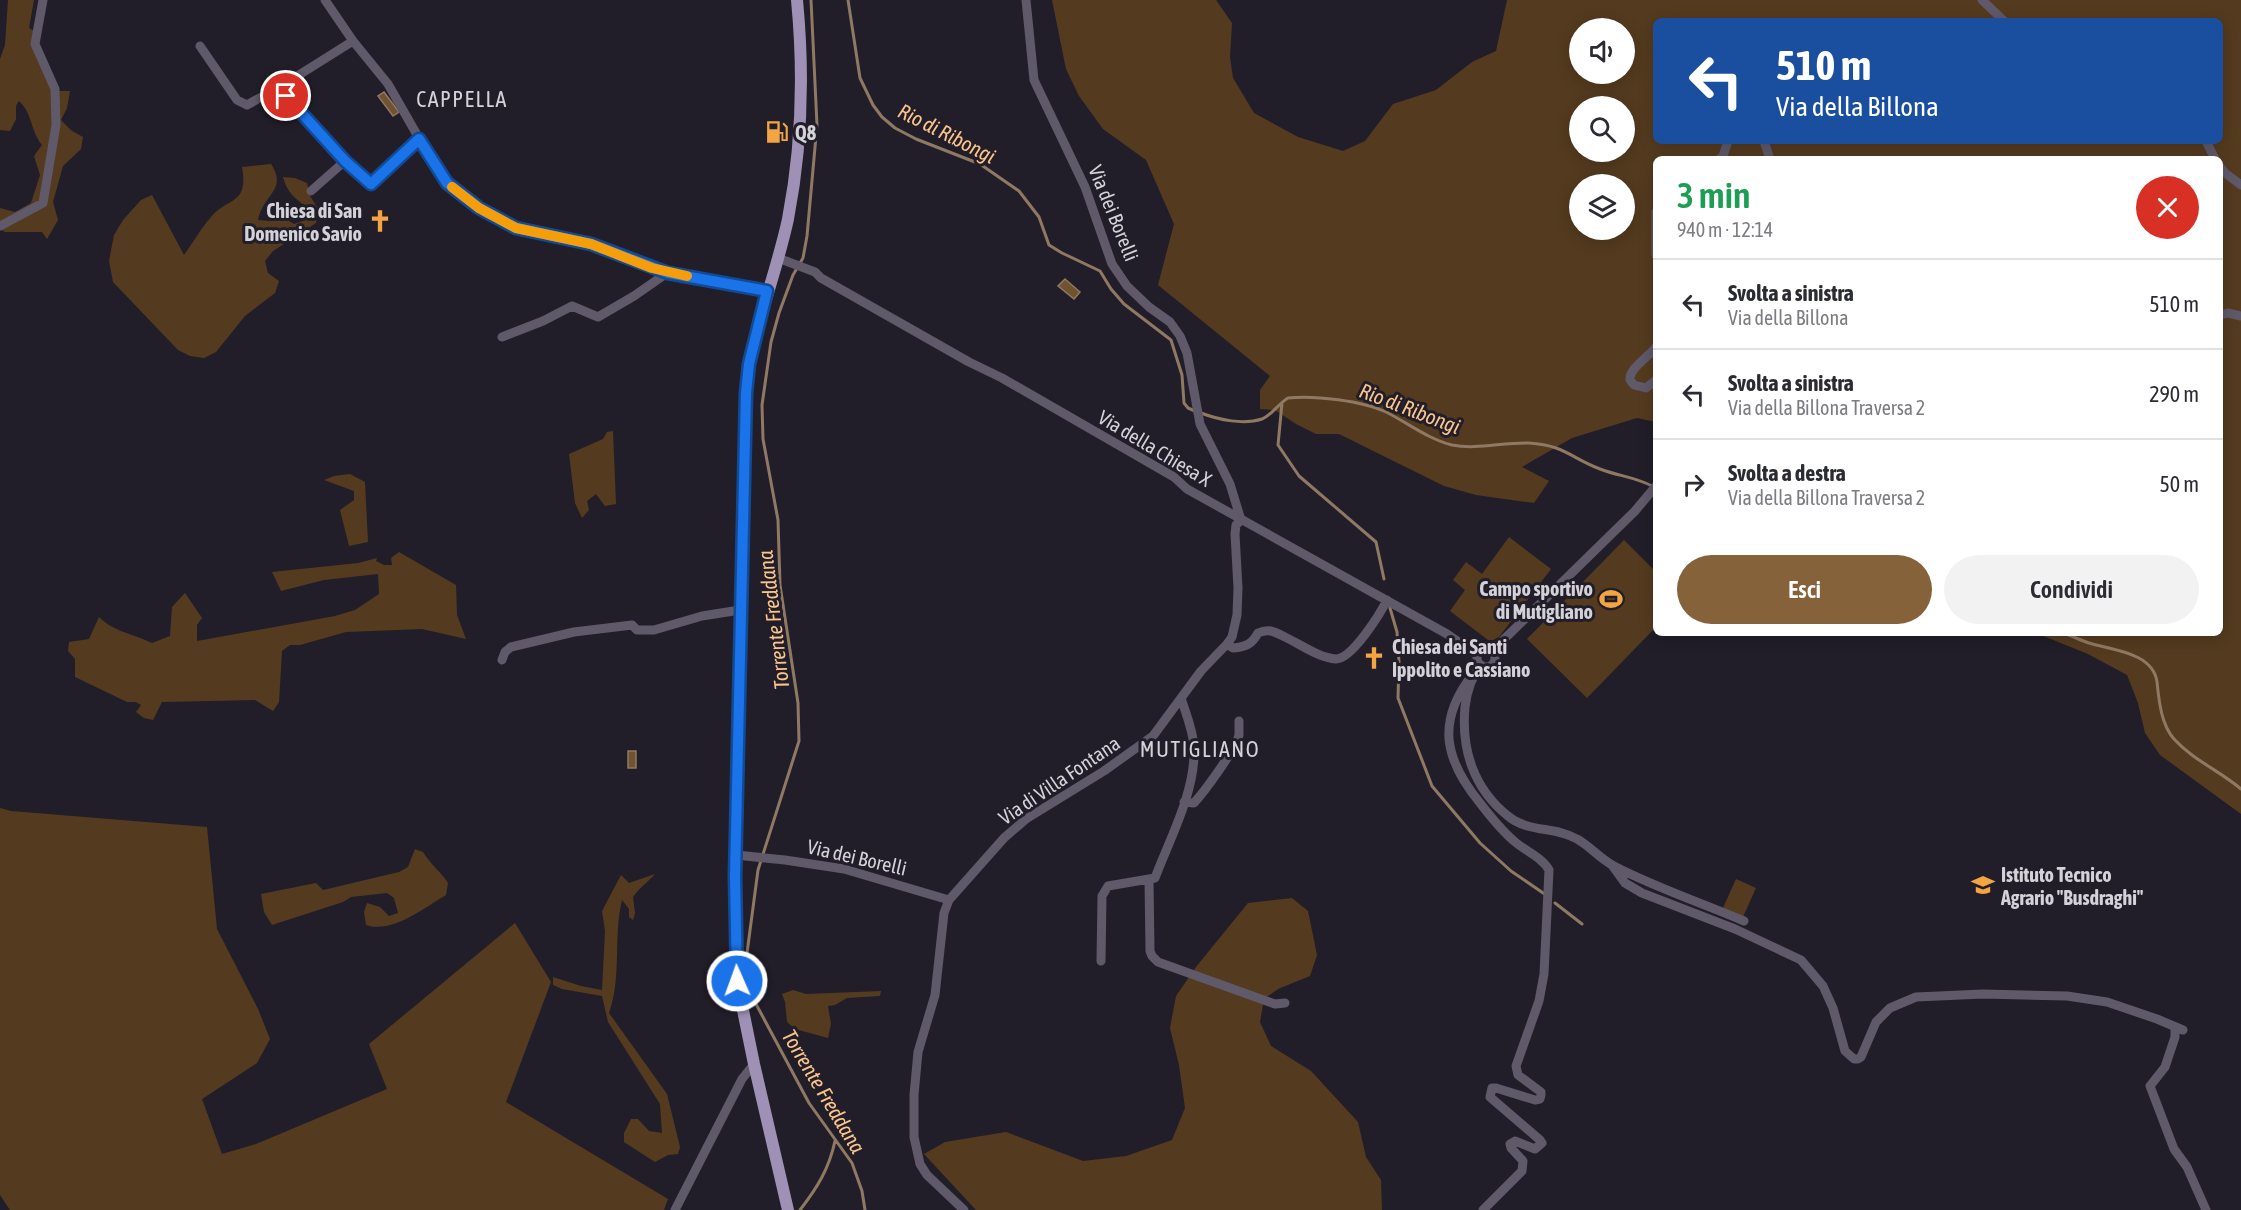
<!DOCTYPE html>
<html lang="it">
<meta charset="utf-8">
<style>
body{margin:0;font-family:"Asap Condensed",sans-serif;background:#f2f2f3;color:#2b2b33;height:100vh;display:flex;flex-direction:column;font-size:22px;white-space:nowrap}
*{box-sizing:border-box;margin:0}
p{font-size:20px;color:#7c7c81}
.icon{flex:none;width:33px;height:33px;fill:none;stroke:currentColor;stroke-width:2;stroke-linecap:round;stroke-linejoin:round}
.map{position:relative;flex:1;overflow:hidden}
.details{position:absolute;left:1653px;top:156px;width:570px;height:480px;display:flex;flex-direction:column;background:#fff;border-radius:9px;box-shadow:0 3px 15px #0003}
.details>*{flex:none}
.top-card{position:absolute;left:1653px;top:18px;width:570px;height:126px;border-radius:9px;box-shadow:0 3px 15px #0003;background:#1a4fa0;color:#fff;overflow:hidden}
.fabs{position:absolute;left:1569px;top:18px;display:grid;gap:12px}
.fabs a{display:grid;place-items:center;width:66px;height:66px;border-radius:50%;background:#fff;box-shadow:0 3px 15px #0003;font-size:30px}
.pin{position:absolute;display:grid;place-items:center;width:51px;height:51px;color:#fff;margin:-26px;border:3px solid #fff;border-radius:50%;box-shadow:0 2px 6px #0007}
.me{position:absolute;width:66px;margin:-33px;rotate:358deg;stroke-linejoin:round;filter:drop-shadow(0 0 4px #0008)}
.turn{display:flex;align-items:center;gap:21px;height:126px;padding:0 24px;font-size:27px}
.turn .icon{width:78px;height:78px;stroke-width:2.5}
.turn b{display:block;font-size:42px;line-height:51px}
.round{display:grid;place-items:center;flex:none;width:63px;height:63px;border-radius:32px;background:#f2f2f3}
.summary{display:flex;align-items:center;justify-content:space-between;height:102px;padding:0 24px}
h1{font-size:36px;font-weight:600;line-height:45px;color:#1e9e55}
.button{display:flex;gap:12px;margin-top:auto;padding:12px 24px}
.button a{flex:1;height:69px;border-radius:36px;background:#85623a;color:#fff;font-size:24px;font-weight:600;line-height:69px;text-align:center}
.button a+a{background:#f2f2f3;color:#2b2b33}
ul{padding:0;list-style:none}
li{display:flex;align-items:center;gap:18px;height:90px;padding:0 24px;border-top:2px solid #e1e1e2}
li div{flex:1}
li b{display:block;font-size:22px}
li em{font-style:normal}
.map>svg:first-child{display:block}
.green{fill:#543b1f;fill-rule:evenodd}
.water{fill:#715330;stroke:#8f7963;stroke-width:1.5}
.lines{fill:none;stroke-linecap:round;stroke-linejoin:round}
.stream{stroke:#8f7963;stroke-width:3}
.minor{stroke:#5f596a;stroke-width:9}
.major{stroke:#9f91b5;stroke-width:12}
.route-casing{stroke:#114b97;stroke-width:15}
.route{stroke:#1a73e8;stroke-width:10}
.slow{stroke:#f59e0b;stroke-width:10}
.labels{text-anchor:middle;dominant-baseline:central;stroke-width:6;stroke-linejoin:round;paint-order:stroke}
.poi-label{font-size:20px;font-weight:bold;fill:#d4d2d9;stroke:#221e29;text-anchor:start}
.street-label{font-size:20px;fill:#d4d2d9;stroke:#221e29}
.water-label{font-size:21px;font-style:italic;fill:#f9c58c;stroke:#221e29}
.quarter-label{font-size:22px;letter-spacing:1.5px;fill:#d4d2d9;stroke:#221e29}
</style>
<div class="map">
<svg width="2241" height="1210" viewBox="0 0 2241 1210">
<rect width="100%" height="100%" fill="#221e29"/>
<!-- green -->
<path class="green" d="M8,0H34L29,28L34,31L55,91H70L67,108L61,120L72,131L83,137L81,149L63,166L53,202L58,220L47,239L42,232H5L0,229V208L15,212L31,203L40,175L34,156L42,145C30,130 33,114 19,101L16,106V119L10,131L0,130V59L5,45Z
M1052,0H1216L1232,23L1230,57L1233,78L1254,113L1298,137L1343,151L1365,141L1393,104L1436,90L1472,62L1496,51L1507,0H2241V814L2160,755L2145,733L2138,703L2127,675L2088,654L2036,633H2220V159H1656V422L1637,418L1572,438L1522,467L1549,481L1534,503L1476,495L1444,486L1339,434H1316L1296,424L1275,410L1260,409V390L1270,376L1158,285L1174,224L1146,160L1103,129L1079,96L1066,69ZM1656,21H2220V141H1656ZM1580,28H1624V74H1580ZM1580,106H1624V152H1580ZM1580,184H1624V230H1580Z
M271,164C288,190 263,194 258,220L270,221L283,217L294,224L306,220L307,207C294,198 287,192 283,177L295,178L307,183L310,196L317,207L316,223L273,251L265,261L268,273L279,281L275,293L245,316L216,352L204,358L190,356L178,350L113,282L109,261L114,235L123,220L141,200L152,195L184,255C193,243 201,228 211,217C228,197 249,205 242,167Z
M613,431L616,504L605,506L596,494L587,501L589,510L582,518L575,503L569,454L603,439L607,432Z
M350,474L365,482L368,542L349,546L340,510L354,500V491L324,480L334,476Z
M1509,537L1551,569L1499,637L1493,640H1488L1450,611L1465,590L1453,580L1466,562L1482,574Z
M1624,540L1656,572V627L1587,698L1527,639Z
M399,552L456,585L457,615L466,639L422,629L346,632L300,645H290L282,651L279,702L273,711L255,700L162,702L153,720L144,718L136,712L141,705L136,702H127L75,677V659L68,651L69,642L89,639L99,617C114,632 134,634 152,643L170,636L172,607L185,593L202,618L197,625V641L335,616L355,610L379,594L378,574L324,580L281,591L272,572L358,563L377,558L376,561L384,565H392L391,558Z
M0,808L11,811L207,827L217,929L258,1009L270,1039L257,1063L202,1099L222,1154L256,1144L387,1089L369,1044L515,923L551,982L506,1102L668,1199L664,1210H10L0,1195Z
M415,849L423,852C430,864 441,872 448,883L446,895C424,908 392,934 366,925L364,912L367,903L380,907L389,916L398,913L394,898L387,893L351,897L343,902L272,925L264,912L261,894L316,883L323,890L399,872L408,867Z
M655,874C648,882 640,887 633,897L635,913L633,920L629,917V909L622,900C613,937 622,977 609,1013L667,1094L680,1147L678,1154L668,1155L655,1162L624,1142V1133L631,1119H638L649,1131L662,1133L660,1104L608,1022L602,996L562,989L553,985V977L581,986L602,990L605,931L602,911L621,875L629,883Z
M1736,879L1756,888L1743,917L1723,908Z
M1292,898L1308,911L1317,955L1310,976L1278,989L1264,999L1260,1022L1271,1046L1311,1071L1358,1122L1366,1157L1381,1180L1382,1210H976L924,1154L945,1142L1006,1132L1083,1161L1126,1156L1172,1140L1185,1108L1179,1065L1170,1028L1176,996L1196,967L1248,903Z
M793,990L806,994L881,991L880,996L847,998L835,1005L828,1006L831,1024L828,1038L795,1029L787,1022L785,1002L782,994Z"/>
<!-- water -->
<path class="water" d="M384,92L399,112L393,116L378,96Z
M1065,279L1080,292L1074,299L1058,286Z
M628,751H636V768H628Z"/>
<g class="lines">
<!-- stream -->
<path class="stream" d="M811,0L817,125L807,236L803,258L793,275L779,313L771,342L762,405L763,439L778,520L780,585L798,703L799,741L758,870L747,953L756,1004L809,1103L852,1163L862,1191L865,1210
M848,0L860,78L873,105L882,117L895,128L916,139L980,164L1019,191L1039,217L1049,245L1062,253L1100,271L1111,289L1124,304L1171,340L1182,375L1184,403L1188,408L1195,411
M1282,403L1278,445L1299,476L1376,542L1384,579
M1201,413C1219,420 1244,425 1262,419C1272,415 1279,403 1288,398C1314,395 1363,401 1386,412C1408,423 1428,439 1452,445C1477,450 1503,442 1529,443C1564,445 1571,458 1600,469C1618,476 1635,477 1652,486
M1390,608L1397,632L1399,662L1398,698L1432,786L1480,843L1511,871L1546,895
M2063,633C2072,636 2080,640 2089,643C2111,650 2153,652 2157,682C2159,701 2161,724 2174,739C2193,760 2220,771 2241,789
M1555,903L1582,924
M800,1210C817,1188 829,1169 835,1141"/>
<!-- minor -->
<path class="minor" d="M325,0L353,41L388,84L436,168L447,183L479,208L516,228L591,244L652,268L767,291
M1982,0L2004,21
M353,41L283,85L286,96L345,161L371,184L419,139
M200,46L237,100L247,105L283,85
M1764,141L1770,159
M2206,141L2215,159
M1719,159L1723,156L1728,141
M2220,167L2225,173L2241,185
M311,191L345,161
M1656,212V255
M0,226L43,203L56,125L55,89L35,44L43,0
M778,258L815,272L821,278L969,362L1002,378L1174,477L1187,489L1447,634L1477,655
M2220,315L2228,313L2241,316
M502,337L543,321L572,306L598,317L634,296L667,273
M1656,347C1648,358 1629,368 1630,380L1634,385L1646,388L1656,380
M1227,644L1233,648C1246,647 1252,644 1258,633C1269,628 1275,632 1285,637C1300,644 1319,658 1336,659C1352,659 1380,614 1387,600
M1477 658a9 9 0 1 1 18 0a9 9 0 1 1-18 0Z
M1492,651L1635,511L1656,486
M502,660L505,652L511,647L574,632L632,625L637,630H654L702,616L740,610
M1481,665C1471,677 1467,691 1465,707C1461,750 1474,789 1508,816C1528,833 1555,826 1577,839C1590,846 1600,859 1614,866C1654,887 1702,903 1744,921
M1473,674C1436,721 1444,759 1480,803C1490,816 1501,830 1514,841C1525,851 1542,857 1549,870L1544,974L1539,1001L1516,1066L1518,1075L1541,1092V1095L1540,1099L1535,1100L1496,1088H1492L1490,1097L1540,1140L1542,1143L1535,1149L1515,1141L1510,1144L1511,1148L1523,1161L1522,1171L1483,1210
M1184,802L1194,803C1204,792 1236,749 1239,735C1239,731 1239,725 1239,721
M736,855L785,860L844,869L949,900
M1612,865L1625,883L1642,893L1735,929L1801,960L1823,986L1833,1008L1845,1051L1854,1059H1858L1861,1057L1876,1022L1890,1008L1916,997L1983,994L2067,996L2107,1002L2157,1019L2183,1030
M1149,879L1150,951L1152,956L1158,962L1275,1004L1285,1003
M1101,961L1102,896L1108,886L1155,878C1170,838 1196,791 1194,747C1193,730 1186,714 1181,698
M2175,1027V1037L2165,1067L2150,1086L2174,1149L2187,1167L2206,1210
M675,1210L742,1079L754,1064
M964,1210L927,1175L920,1164L914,1137V1095L918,1052L935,995L944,913L949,900L1004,838L1026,819L1104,771L1153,736L1201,671L1227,644L1232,637L1237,615L1238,588L1235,534L1236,525L1241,520L1230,484L1200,424L1187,353L1180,336L1170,322L1149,307L1127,286L1112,264L1085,187L1034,80L1026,0"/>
<!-- major -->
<path class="major" d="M788,1210L754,1064L737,981L735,917L746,393C752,331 775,279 788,219C802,147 804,73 797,0"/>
</g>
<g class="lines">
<!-- route casing -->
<g class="route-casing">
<path id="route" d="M286,96L345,161L371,184L419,139L447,183L479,208L516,228L591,244L668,273L767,291L749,364L746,393L735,876L737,981"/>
</g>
<!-- route -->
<use href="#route" class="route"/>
<!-- slow -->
<path class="slow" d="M452,187L479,208L516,228L591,244L652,268L687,276"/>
</g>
<!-- icons -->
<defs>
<g id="fuel-bare" transform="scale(1.8)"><path d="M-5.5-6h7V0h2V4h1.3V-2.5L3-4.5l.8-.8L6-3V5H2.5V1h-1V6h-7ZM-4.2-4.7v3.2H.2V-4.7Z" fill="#f2a542" stroke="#221e29" stroke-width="2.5" paint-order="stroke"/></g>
<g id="church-bare" transform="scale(1.8)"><path d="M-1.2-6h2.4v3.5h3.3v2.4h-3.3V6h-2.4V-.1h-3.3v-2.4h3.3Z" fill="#f2a542" stroke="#221e29" stroke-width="2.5" paint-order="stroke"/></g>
<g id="stadium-bare" transform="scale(1.8)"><path d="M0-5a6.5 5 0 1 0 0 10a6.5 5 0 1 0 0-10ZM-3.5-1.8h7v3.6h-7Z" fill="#f2a542" stroke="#221e29" stroke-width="2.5" paint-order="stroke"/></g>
<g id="school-bare" transform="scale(1.8)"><path d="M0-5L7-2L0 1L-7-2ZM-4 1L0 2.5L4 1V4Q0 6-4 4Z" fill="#f2a542" stroke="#221e29" stroke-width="2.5" paint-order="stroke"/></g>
</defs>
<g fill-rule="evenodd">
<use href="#fuel-bare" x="777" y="132"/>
<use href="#church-bare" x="380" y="221"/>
<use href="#stadium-bare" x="1611" y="599"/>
<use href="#church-bare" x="1374" y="658"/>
<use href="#school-bare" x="1983" y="885"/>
</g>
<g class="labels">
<!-- poi labels -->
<g class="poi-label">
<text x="795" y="132">Q8</text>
<text x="362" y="210" text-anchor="end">Chiesa di San<tspan x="362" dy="23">Domenico Savio</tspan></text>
<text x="1593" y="588" text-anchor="end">Campo sportivo<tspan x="1593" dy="23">di Mutigliano</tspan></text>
<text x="1392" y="646">Chiesa dei Santi<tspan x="1392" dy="23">Ippolito e Cassiano</tspan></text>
<text x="2001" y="874">Istituto Tecnico<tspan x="2001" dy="23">Agrario "Busdraghi"</tspan></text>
</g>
<!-- street labels -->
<g class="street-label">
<text transform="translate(1114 213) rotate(68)">Via dei Borelli</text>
<text transform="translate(1155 448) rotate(31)">Via della Chiesa X</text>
<text transform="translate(1059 780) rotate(-34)">Via di Villa Fontana</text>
<text transform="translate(857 857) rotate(13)">Via dei Borelli</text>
</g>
<!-- water labels -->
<g class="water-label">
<text transform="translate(947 133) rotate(27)">Rio di Ribongi</text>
<text transform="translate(1410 408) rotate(21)">Rio di Ribongi</text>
<text transform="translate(773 620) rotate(-97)">Torrente Freddana</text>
<text transform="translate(824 1091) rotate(59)">Torrente Freddana</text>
</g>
<!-- quarter labels -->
<g class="quarter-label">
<text x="462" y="99">CAPPELLA</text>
<text x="1200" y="749">MUTIGLIANO</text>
</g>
</g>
</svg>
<div class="fabs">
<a><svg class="icon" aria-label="sound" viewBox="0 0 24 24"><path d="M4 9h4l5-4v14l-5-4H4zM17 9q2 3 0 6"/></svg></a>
<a><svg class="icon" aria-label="search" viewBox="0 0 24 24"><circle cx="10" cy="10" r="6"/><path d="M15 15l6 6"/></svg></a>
<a><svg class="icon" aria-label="layers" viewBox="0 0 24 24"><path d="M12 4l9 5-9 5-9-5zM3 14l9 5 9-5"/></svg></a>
</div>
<div class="pin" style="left:286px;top:96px;background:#d93025"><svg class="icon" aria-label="arrive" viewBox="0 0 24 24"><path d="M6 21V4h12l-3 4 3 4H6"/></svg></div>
<svg class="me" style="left:737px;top:981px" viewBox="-20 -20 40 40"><circle r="17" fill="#1a73e8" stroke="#fff" stroke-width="3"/><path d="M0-11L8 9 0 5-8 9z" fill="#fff"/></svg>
<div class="top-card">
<div class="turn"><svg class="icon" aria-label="left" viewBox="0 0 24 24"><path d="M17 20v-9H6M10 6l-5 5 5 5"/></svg><div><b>510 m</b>Via della Billona</div></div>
</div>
<section class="details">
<div class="summary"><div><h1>3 min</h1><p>940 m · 12:14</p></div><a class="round" style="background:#d93025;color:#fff"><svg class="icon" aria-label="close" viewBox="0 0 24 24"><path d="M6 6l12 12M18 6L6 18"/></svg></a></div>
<ul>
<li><svg class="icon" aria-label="left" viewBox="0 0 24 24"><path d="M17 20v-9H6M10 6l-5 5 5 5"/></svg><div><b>Svolta a sinistra</b><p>Via della Billona</p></div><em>510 m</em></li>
<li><svg class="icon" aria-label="left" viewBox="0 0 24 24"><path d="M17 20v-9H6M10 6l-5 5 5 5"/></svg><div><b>Svolta a sinistra</b><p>Via della Billona Traversa 2</p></div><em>290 m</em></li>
<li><svg class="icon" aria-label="right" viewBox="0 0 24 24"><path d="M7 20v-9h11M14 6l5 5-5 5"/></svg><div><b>Svolta a destra</b><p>Via della Billona Traversa 2</p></div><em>50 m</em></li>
</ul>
<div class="button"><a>Esci</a><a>Condividi</a></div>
</section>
</div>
